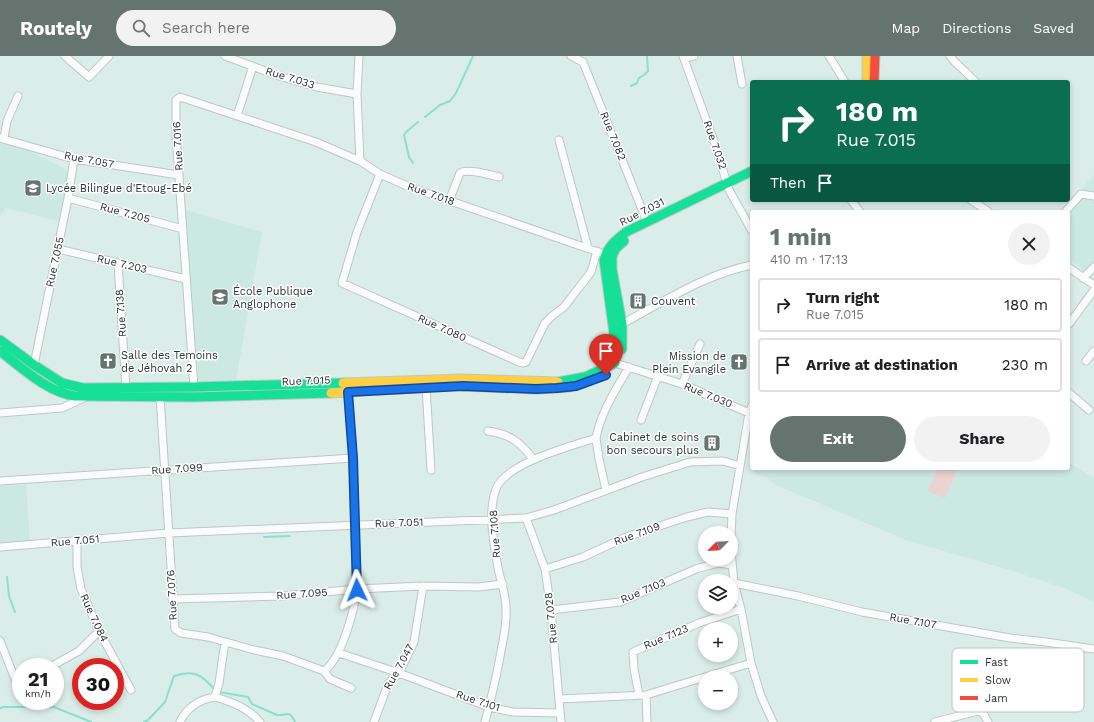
<!DOCTYPE html>
<meta charset="utf-8">
<style>
body{margin:0;font-family:"Work Sans",sans-serif;background:#f2f2f2;color:#202124;height:100vh;display:flex;flex-direction:column;font-size:15px;white-space:nowrap}
*{box-sizing:border-box;margin:0}
p{font-size:13px;color:#757577}
.icon{flex:none;width:22px;height:22px;fill:none;stroke:currentColor;stroke-width:2;stroke-linecap:round;stroke-linejoin:round}
.map{position:relative;flex:1;overflow:hidden}
.panel{position:absolute;left:750px;top:154px;width:320px;height:260px;display:flex;flex-direction:column;background:#fff;border-radius:4px;box-shadow:0 2px 6px #0003}
.panel>*{flex:none}
.hud{position:absolute;left:750px;top:24px;width:320px;height:122px;border-radius:4px;box-shadow:0 2px 6px #0003;background:#0b6e4f;color:#fff;overflow:hidden}
.needle{width:26px;rotate:246deg}
.buttons{position:absolute;left:698px;top:470px;display:grid;gap:8px}
.buttons a{display:grid;place-items:center;width:40px;height:40px;border-radius:50%;background:#fff;box-shadow:0 2px 6px #0003;font-size:20px}
.speed{position:absolute;left:12px;top:602px;display:flex;gap:8px;font-size:20px;font-weight:700;text-align:center}
.speed>*{display:grid;place-content:center;width:52px;height:52px;border-radius:50%;background:#fff;box-shadow:0 2px 6px #0003;line-height:1}
.speed small{font-size:10px;font-weight:400}
.speed .limit{border:6px solid #d22;background:#fff;color:#111}
.pin{position:absolute;display:grid;place-items:center;width:34px;height:34px;color:#fff;margin:-41px -17px;border-radius:50% 50% 50% 0;rotate:-45deg;box-shadow:0 0 4px #0007}
.pin .icon{rotate:45deg}
.me{position:absolute;width:44px;margin:-22px;rotate:358deg;stroke-linejoin:round;filter:drop-shadow(0 0 3px #0008)}
.turn{display:flex;align-items:center;gap:14px;height:84px;padding:0 20px;font-size:18px}
.turn .icon{width:52px;height:52px;stroke-width:2.5}
.turn b{display:block;font-size:28px;line-height:34px}
.then{display:flex;align-items:center;height:38px;padding:0 20px;background:#0003;gap:8px;font-size:15px}
.round{display:grid;place-items:center;flex:none;width:42px;height:42px;border-radius:21px;background:#f2f2f2}
.headline{display:flex;align-items:center;justify-content:space-between;height:68px;padding:0 20px}
h1{font-size:24px;font-weight:700;line-height:30px;color:#667470}
.cta{display:flex;gap:8px;margin-top:auto;padding:8px 20px}
.cta a{flex:1;height:46px;border-radius:24px;background:#667470;color:#fff;font-size:16px;font-weight:700;line-height:46px;text-align:center}
.cta a+a{background:#f2f2f2;color:#202124}
ul{padding:0;list-style:none}
li{display:flex;align-items:center;gap:12px;height:54px;margin:0 8px 6px;padding:0 12px;border:2px solid #e0e0e0;border-radius:4px}
li div{flex:1}
li b{display:block;font-size:15px}
li em{font-style:normal}
header{display:flex;align-items:center;gap:24px;box-sizing:border-box;height:56px;padding:0 20px;background:#667470;color:#fff}
header strong{font-size:19px}
nav{display:flex;gap:22px;margin-inline-start:auto;font-size:14px}
.search{width:280px;height:36px;background:#f2f2f2;display:flex;align-items:center;gap:10px;box-sizing:border-box;padding:0 14px;border-radius:22px;color:#757577;font-size:15px}
.map>svg:first-child{display:block}
.built{fill:#cbe9e1}
.green{fill:#ebd2d3}
.lines{fill:none;stroke-linecap:round;stroke-linejoin:round}
.stream{stroke:#88e0cf;stroke-width:2}
.street-casing{stroke:#bbc9c5;stroke-width:9}
.fast-casing{stroke:#bbc9c5;stroke-width:11}
.slow-casing{stroke:#bbc9c5;stroke-width:11}
.jam-casing{stroke:#bbc9c5;stroke-width:11}
.street{stroke:#fafcfc;stroke-width:7}
.fast{stroke:#16e098;stroke-width:9}
.slow{stroke:#ffcf43;stroke-width:9}
.jam{stroke:#f24e42;stroke-width:9}
.route-casing{stroke:#114b97;stroke-width:10}
.route{stroke:#1a73e8;stroke-width:7}
.labels{text-anchor:middle;dominant-baseline:central;stroke-width:3;stroke-linejoin:round;paint-order:stroke}
.street-label{font-size:11px;fill:#273330;stroke:#fff}
.poi-label{font-size:11px;fill:#273330;stroke:#fff;text-anchor:start}
.key{fill:#fff;stroke:#bec2c1;stroke-width:1}
.key-label{font-size:11px;fill:#273330}
</style>
<header>
<strong>Routely</strong>
<div class="search"><svg class="icon" aria-label="search" viewBox="0 0 24 24"><circle cx="10" cy="10" r="6"/><path d="M15 15l6 6"/></svg>Search here</div>
<nav><a>Map</a><a>Directions</a><a>Saved</a></nav>
</header>
<div class="map">
<svg width="1094" height="666" viewBox="0 0 1094 666">
<rect width="100%" height="100%" fill="#dbede8"/>
<!-- built -->
<path class="built" d="M0,87L20,90L64,112L69,121L58,165L6,152L0,161Z
M1094,119V209L1086,216L1068,203V156L1062,155Z
M182,153L262,176L236,324L199,326Z
M1068,406L1094,422V546L1064,532L1013,515L906,484L776,429L766,421L755,417L753,412H1068Z
M26,429L30,485L0,488V430Z"/>
<!-- green -->
<path class="green" d="M938,412H954L957,413L945,442L928,435Z"/>
<g class="lines">
<!-- stream -->
<path class="stream" d="M631,30L637,27L639,22L644,19L648,15L647,0
M425,61L440,49L450,45L456,37L473,0
M413,107L409,101L404,79L406,76L418,66
M264,481L290,480
M7,521L9,540L15,556
M219,636L248,641L252,648L277,659C287,660 289,653 295,666
M0,652L3,651H54L91,666
M144,666L148,664L165,646L174,620C194,613 202,619 215,634"/>
<!-- street casing -->
<g class="street-casing">
<path id="street" d="M65,0L89,21L109,0
M225,0L276,19L317,31L357,38
M359,0L357,38L360,105L380,118L407,130L601,197
M571,0L583,6L647,166
M683,0L715,88L729,134L752,175
M737,0L742,28
M829,0L845,26
M950,0L955,6L976,26
M684,2L694,0
M237,60L253,10
M0,82L74,103L179,119
M4,82L7,65L18,40
M559,84L588,192
M380,118L357,176L342,227L519,306L523,307L526,306L545,267L552,260L564,251L591,216L597,195
M68,142L183,173
M851,144L860,156
M971,144L989,156
M449,145L460,117C467,112 490,119 499,121
M1065,156L1081,138L1094,140
M58,193L186,223
M118,207L126,332
M1068,211L1094,229
M1083,222L1094,211
M622,268C663,246 705,218 752,209
M1069,268L1094,234
M1086,305L1094,295
M615,307L682,328L749,357
M34,309L68,142L74,103
M682,328L700,288
M194,331L176,79V44L180,41L316,86L360,105
M426,331L431,414
M1068,336L1089,354
M160,341L175,573L181,577L208,581L254,594L283,600L324,615L330,623L351,632
M0,357L62,352L84,342
M641,364L658,320
M488,375C510,378 520,386 533,403
M596,382L599,403L606,434
M0,425L353,402
M526,462L545,513L551,554L561,666
M731,481L732,458L749,357L752,350
M77,485V511L81,533L99,575L131,634
M0,491L169,477L526,462L554,454L642,421L690,406L723,405L740,410
M731,494L734,527L741,553L751,607L761,640L773,666
M545,513L583,501L626,481L687,461L708,456L732,458
M734,527L798,540L862,556L1010,582L1046,586L1094,593
M172,543L283,540L357,533L423,530L478,531L503,528
M551,554L620,546L696,513L718,507L732,509
M0,585L15,623L21,622
M339,597L399,617L489,651L513,656L560,657
M50,611L79,595L99,575
M324,615C342,602 354,555 357,533L353,402L348,336
M705,621L751,607
M639,639L634,613L633,596L699,567L741,553
M646,639L647,666
M215,641C232,646 248,652 260,666
M559,643L646,639L705,621
M180,666C186,652 200,643 215,641L219,627L225,586
M374,666L388,628L399,617L414,586L423,530
M485,666C491,643 497,619 501,595C504,581 507,567 506,553C506,536 499,522 497,506C493,483 488,455 496,433C506,407 571,390 596,382C601,356 616,333 629,311
M935,666L978,655L983,657L988,666"/>
</g>
<!-- fast casing -->
<g class="fast-casing">
<path id="fast" d="M0,284L34,309L62,327L83,332L194,331L343,327
M622,293V268L612,213V200L616,192L624,185
M0,295C22,312 47,336 75,340L195,341L331,337
M558,326L585,321L615,307V285L604,204C607,191 616,184 626,176L752,115
M464,330L536,333L570,331"/>
</g>
<!-- slow casing -->
<g class="slow-casing">
<path id="slow" d="M867,0V26
M343,327L463,323L558,326
M331,337L430,331"/>
</g>
<!-- jam casing -->
<g class="jam-casing">
<path id="jam" d="M874,26L875,0"/>
</g>
<!-- street -->
<use href="#street" class="street"/>
<!-- fast -->
<use href="#fast" class="fast"/>
<!-- slow -->
<use href="#slow" class="slow"/>
<!-- jam -->
<use href="#jam" class="jam"/>
</g>
<g class="lines">
<!-- route casing -->
<g class="route-casing">
<path id="route" d="M357,534L353,402L348,336L463,330L536,333L557,332L576,330L606,319"/>
</g>
<!-- route -->
<use href="#route" class="route"/>
</g>
<!-- icons -->
<defs>
<g id="school-square" transform="scale(0.9)"><rect x="-9" y="-9" width="18" height="18" rx="4" fill="#667470" stroke="#fff"/><path d="M0-5L7-2L0 1L-7-2ZM-4 1L0 2.5L4 1V4Q0 6-4 4Z" fill="#fff"/></g>
<g id="building-square" transform="scale(0.9)"><rect x="-9" y="-9" width="18" height="18" rx="4" fill="#667470" stroke="#fff"/><path d="M-4-6H4V6H1V3H-1V6H-4ZM-2.5-4.3h1.7v1.8h-1.7ZM.8-4.3h1.7v1.8H.8ZM-2.5-1h1.7V.8h-1.7ZM.8-1h1.7V.8H.8Z" fill="#fff"/></g>
<g id="church-square" transform="scale(0.9)"><rect x="-9" y="-9" width="18" height="18" rx="4" fill="#667470" stroke="#fff"/><path d="M-1.2-6h2.4v3.5h3.3v2.4h-3.3V6h-2.4V-.1h-3.3v-2.4h3.3Z" fill="#fff"/></g>
</defs>
<g fill-rule="evenodd">
<use href="#school-square" x="33" y="132"/>
<use href="#school-square" x="220" y="241"/>
<use href="#building-square" x="638" y="245"/>
<use href="#church-square" x="108" y="305"/>
<use href="#church-square" x="739" y="306"/>
<use href="#building-square" x="712" y="387"/>
</g>
<g class="labels">
<!-- street labels -->
<g class="street-label">
<text transform="translate(290 22) rotate(17)">Rue 7.033</text>
<text transform="translate(613 80) rotate(68)">Rue 7.082</text>
<text transform="translate(715 89) rotate(71)">Rue 7.032</text>
<text transform="translate(178 90) rotate(-93)">Rue 7.016</text>
<text transform="translate(89 104) rotate(11)">Rue 7.057</text>
<text transform="translate(431 138) rotate(19)">Rue 7.018</text>
<text transform="translate(642 156) rotate(-27)">Rue 7.031</text>
<text transform="translate(125 157) rotate(15)">Rue 7.205</text>
<text transform="translate(55 206) rotate(-78)">Rue 7.055</text>
<text transform="translate(122 208) rotate(13)">Rue 7.203</text>
<text transform="translate(121 257) rotate(-94)">Rue 7.138</text>
<text transform="translate(442 272) rotate(24)">Rue 7.080</text>
<text transform="translate(306 325) rotate(-2)">Rue 7.015</text>
<text transform="translate(708 339) rotate(22)">Rue 7.030</text>
<text transform="translate(177 413) rotate(-4)">Rue 7.099</text>
<text transform="translate(399 467) rotate(-2)">Rue 7.051</text>
<text transform="translate(495 478) rotate(-94)">Rue 7.108</text>
<text transform="translate(637 478) rotate(-20)">Rue 7.109</text>
<text transform="translate(75 485) rotate(-5)">Rue 7.051</text>
<text transform="translate(643 535) rotate(-23)">Rue 7.103</text>
<text transform="translate(302 538) rotate(-4)">Rue 7.095</text>
<text transform="translate(172 539) rotate(-93)">Rue 7.076</text>
<text transform="translate(94 562) rotate(65)">Rue 7.084</text>
<text transform="translate(551 562) rotate(-96)">Rue 7.028</text>
<text transform="translate(913 565) rotate(10)">Rue 7.107</text>
<text transform="translate(666 581) rotate(-23)">Rue 7.123</text>
<text transform="translate(399 611) rotate(-61)">Rue 7.047</text>
<text transform="translate(478 645) rotate(18)">Rue 7.101</text>
</g>
<!-- poi labels -->
<g class="poi-label">
<text x="46" y="132">Lycée Bilingue d'Etoug-Ebé</text>
<text x="233" y="235">École Publique<tspan x="233" dy="13">Anglophone</tspan></text>
<text x="651" y="245">Couvent</text>
<text x="121" y="299">Salle des Temoins<tspan x="121" dy="13">de Jéhovah 2</tspan></text>
<text x="726" y="300" text-anchor="end">Mission de<tspan x="726" dy="13">Plein Evangile</tspan></text>
<text x="699" y="381" text-anchor="end">Cabinet de soins<tspan x="699" dy="13">bon secours plus</tspan></text>
</g>
</g>
<!-- legend -->
<rect x="952" y="592" width="132" height="64" rx="6" class="key"/>
<rect x="960" y="604" width="18" height="4" fill="#16e098"/>
<rect x="960" y="622" width="18" height="4" fill="#ffcf43"/>
<rect x="960" y="640" width="18" height="4" fill="#f24e42"/>
<g class="key-label">
<text x="985" y="610">Fast</text>
<text x="985" y="628">Slow</text>
<text x="985" y="646">Jam</text>
</g>
</svg>
<div class="buttons">
<a><svg class="needle" viewBox="-14 -14 28 28"><path d="M0-13l5 13h-10z" fill="#e53935"/><path d="M0 13l5-13h-10z" fill="#757577"/></svg></a>
<a><svg class="icon" aria-label="layers" viewBox="0 0 24 24"><path d="M12 4l9 5-9 5-9-5zM3 14l9 5 9-5"/></svg></a>
<a>+</a>
<a>−</a>
</div>
<div class="speed"><div>21<small>km/h</small></div><div class="limit">30</div></div>
<div class="pin" style="left:606px;top:319px;background:#d93025"><svg class="icon" aria-label="arrive" viewBox="0 0 24 24"><path d="M6 21V4h12l-3 4 3 4H6"/></svg></div>
<svg class="me" style="left:357px;top:534px" viewBox="-20 -20 40 40"><path d="M0-17L14 15 0 8-14 15z" fill="#1a73e8" stroke="#fff" stroke-width="4"/></svg>
<div class="hud">
<div class="turn"><svg class="icon" aria-label="right" viewBox="0 0 24 24"><path d="M7 20v-9h11M14 6l5 5-5 5"/></svg><div><b>180 m</b>Rue 7.015</div></div>
<div class="then">Then<svg class="icon" aria-label="arrive" viewBox="0 0 24 24"><path d="M6 21V4h12l-3 4 3 4H6"/></svg></div>
</div>
<section class="panel">
<div class="headline"><div><h1>1 min</h1><p>410 m · 17:13</p></div><a class="round"><svg class="icon" aria-label="close" viewBox="0 0 24 24"><path d="M6 6l12 12M18 6L6 18"/></svg></a></div>
<ul>
<li><svg class="icon" aria-label="right" viewBox="0 0 24 24"><path d="M7 20v-9h11M14 6l5 5-5 5"/></svg><div><b>Turn right</b><p>Rue 7.015</p></div><em>180 m</em></li>
<li><svg class="icon" aria-label="arrive" viewBox="0 0 24 24"><path d="M6 21V4h12l-3 4 3 4H6"/></svg><div><b>Arrive at destination</b></div><em>230 m</em></li>
</ul>
<div class="cta"><a>Exit</a><a>Share</a></div>
</section>
</div>
